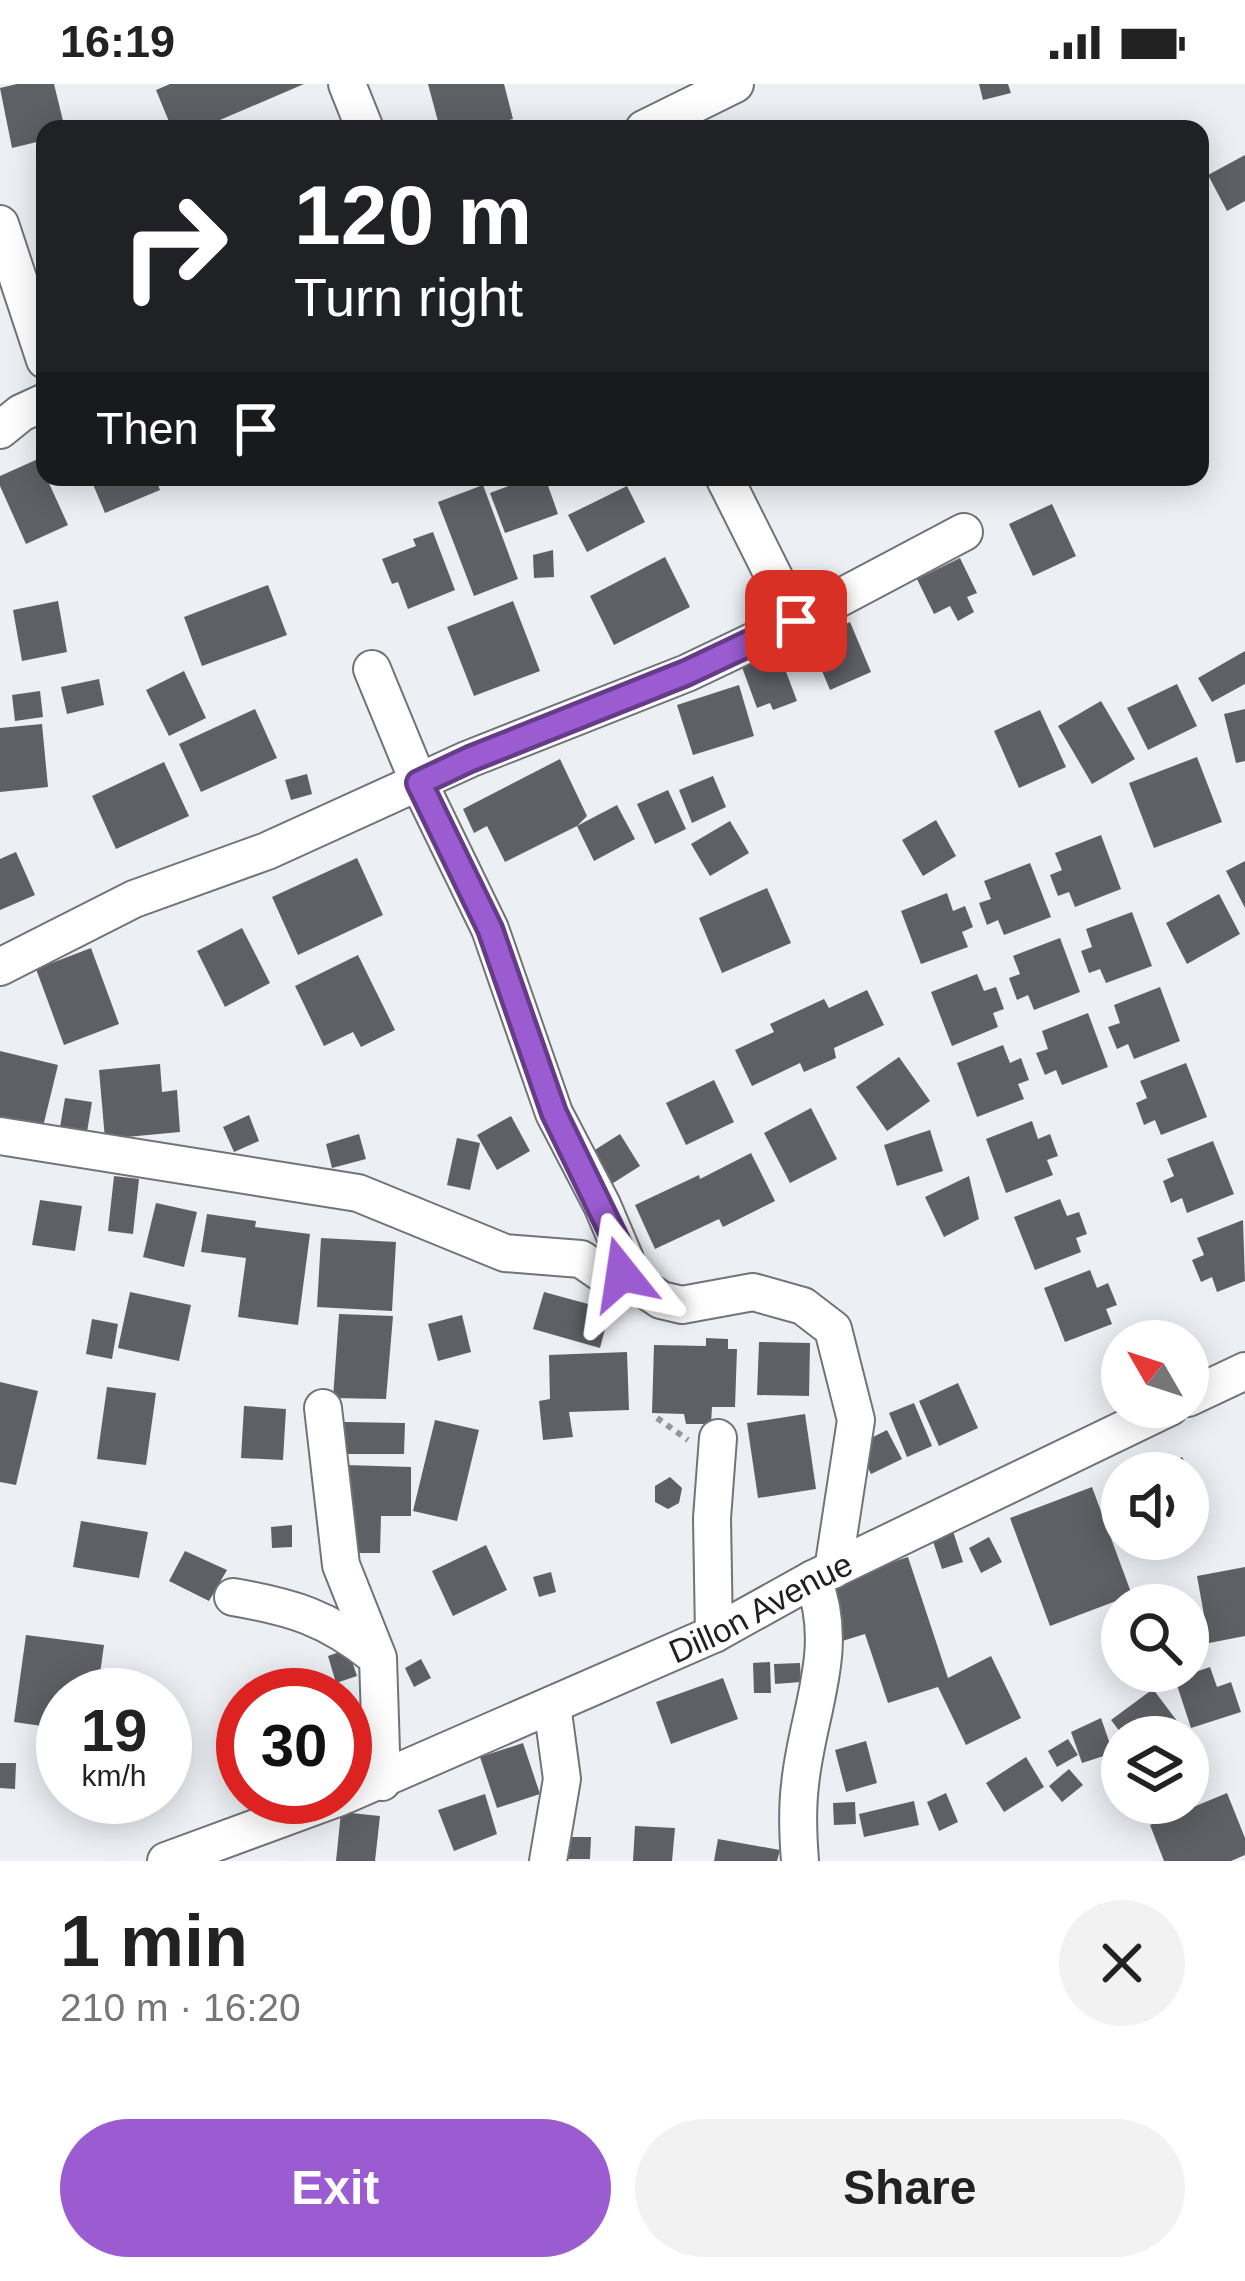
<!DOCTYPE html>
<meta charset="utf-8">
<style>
body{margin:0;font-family:Helvetica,sans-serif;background:#f2f2f2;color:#222;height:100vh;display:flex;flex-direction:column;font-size:45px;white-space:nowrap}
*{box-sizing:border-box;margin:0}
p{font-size:39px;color:#767676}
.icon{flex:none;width:66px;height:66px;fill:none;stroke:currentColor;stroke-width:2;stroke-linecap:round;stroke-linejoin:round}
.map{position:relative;height:1777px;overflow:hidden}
.sheet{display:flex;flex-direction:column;background:#fff;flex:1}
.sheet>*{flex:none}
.hud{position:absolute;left:36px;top:36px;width:1173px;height:366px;border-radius:24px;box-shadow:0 6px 30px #0003;background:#202124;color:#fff;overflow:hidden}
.needle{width:78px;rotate:309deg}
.controls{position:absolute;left:1101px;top:1236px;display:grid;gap:24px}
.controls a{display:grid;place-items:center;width:108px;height:108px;border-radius:50%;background:#fff;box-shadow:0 6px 30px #0003;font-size:60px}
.speed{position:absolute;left:36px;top:1584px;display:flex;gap:24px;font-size:60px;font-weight:700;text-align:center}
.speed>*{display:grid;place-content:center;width:156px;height:156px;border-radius:50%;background:#fff;box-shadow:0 6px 30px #0003;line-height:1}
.speed small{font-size:30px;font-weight:400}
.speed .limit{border:18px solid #d22;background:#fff;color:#111}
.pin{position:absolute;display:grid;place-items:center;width:102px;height:102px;color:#fff;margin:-51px;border-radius:24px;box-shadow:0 6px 18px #0006}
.me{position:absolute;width:132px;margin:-66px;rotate:345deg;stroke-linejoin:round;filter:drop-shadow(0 0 9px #0008)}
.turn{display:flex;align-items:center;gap:42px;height:252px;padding:0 60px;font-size:54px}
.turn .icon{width:156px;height:156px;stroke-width:2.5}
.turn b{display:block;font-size:84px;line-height:102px}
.then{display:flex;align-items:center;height:114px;padding:0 60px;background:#0003;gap:24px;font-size:45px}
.round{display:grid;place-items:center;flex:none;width:126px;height:126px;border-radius:63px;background:#f2f2f2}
.head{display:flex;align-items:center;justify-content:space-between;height:204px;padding:0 60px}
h1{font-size:72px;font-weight:800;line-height:90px}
.action{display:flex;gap:24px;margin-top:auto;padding:24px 60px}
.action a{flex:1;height:138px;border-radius:72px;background:#9b5cd2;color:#fff;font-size:48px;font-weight:800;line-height:138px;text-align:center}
.action a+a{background:#f2f2f2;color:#222}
.status{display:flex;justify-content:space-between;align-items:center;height:84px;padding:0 60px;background:#fff;direction:ltr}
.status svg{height:33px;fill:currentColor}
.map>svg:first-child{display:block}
.building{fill:#5e6065}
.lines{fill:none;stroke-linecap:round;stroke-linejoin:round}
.minor-casing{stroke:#717378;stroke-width:40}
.path{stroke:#94979a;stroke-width:6;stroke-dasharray:6 6;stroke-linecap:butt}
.minor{stroke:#fff;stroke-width:36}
.route-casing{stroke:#653c88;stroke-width:30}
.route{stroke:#9b5cd2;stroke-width:21}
.labels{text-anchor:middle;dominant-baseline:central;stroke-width:12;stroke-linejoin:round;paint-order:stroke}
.street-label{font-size:33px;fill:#1e1f21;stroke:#fff}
</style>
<div class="status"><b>16:19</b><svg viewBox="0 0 49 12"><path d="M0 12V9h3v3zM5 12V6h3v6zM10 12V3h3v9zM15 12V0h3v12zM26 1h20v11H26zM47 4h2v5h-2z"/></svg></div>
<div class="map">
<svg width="1245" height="1777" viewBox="0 0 1245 1777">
<rect width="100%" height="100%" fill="#eceff4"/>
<!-- building -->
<path class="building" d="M17,0H54L65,45H45V56L12,64L0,4Z
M170,0H304L199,45H172L156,6Z
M428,0H504L513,35L475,45H440Z
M979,0H1008L1011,9L983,16Z
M1245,71V117L1227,127L1208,91Z
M38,375L68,441L26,460L0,402V392Z
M90,393H155L160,406L105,429Z
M532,393H545L558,430L505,449L490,409Z
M483,401L518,495L474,512L438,418Z
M627,402L645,438L587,468L568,431Z
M1052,420L1076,472L1033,492L1009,440Z
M433,448L455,506L408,525L398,498L392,500L382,475L416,462L413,455Z
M553,466L554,493L534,494L533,471Z
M665,473L690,523L614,561L590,512Z
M960,474L977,509L967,513L974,528L958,537L950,522L934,530L917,495Z
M268,501L287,551L202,582L184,533Z
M58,517L67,568L22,577L13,526Z
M513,517L540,587L474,612L447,543Z
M850,538L871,588L830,606L809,556Z
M1245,567V600L1212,618L1198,594Z
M779,569L797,617L773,626L770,619L757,624L742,583Z
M184,587L206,634L169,652L146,606Z
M99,595L104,621L67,630L61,603Z
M1177,600L1197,642L1148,666L1127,624Z
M739,601L754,652L693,671L677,621Z
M40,607L43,633L15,637L12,611Z
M1101,617L1135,675L1092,700L1058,642Z
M255,625L277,674L201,708L179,660Z
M1245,625V677L1236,679L1224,630Z
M1040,626L1066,683L1019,704L994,647Z
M42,640L48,703L0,708V644Z
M1197,673L1222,738L1154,764L1129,699Z
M560,675L587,732L577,742L505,778L487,742L474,749L463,725Z
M164,678L189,732L116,765L92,712Z
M307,690L312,710L291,716L285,696Z
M713,692L726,723L692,739L679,706Z
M668,706L686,745L655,760L637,720Z
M617,721L635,755L594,777L577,742Z
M936,736L956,772L923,792L902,756Z
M730,737L749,769L710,792L691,760Z
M1101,751L1121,805L1075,823L1069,808L1058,812L1050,791L1062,786L1055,769Z
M16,768L35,811L0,826V775Z
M357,774L383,831L298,871L272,813Z
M1245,777V824L1226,787Z
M1030,779L1051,833L1004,851L998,836L987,841L979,819L991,815L984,797Z
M767,804L791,859L722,889L699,834Z
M947,809L953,827L965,822L973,843L962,848L968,863L921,880L901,827Z
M1219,810L1240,850L1187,880L1166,839Z
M1132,828L1152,882L1106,899L1100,885L1089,889L1081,867L1092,863L1086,845Z
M242,844L270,899L225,923L197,867Z
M1060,854L1080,908L1034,926L1028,911L1017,916L1009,894L1020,890L1013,872Z
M91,864L119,940L64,961L36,885Z
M358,871L395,946L361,963L353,948L324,962L295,902Z
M977,890L984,907L996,903L1004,925L993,929L998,943L952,962L931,908Z
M1160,903L1180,957L1134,975L1128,960L1117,965L1108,943L1120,939L1114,921Z
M867,906L884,941L834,964L836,974L804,988L800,979L752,1002L735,966L774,948L770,940L824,915L829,924Z
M1088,929L1108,983L1062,1001L1056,986L1045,991L1036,969L1048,965L1042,947Z
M1003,961L1010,979L1021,974L1029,996L1018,1000L1024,1015L977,1033L957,979Z
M0,967L58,981L40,1055L0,1046Z
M899,973L930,1017L887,1047L856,1003Z
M1186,979L1207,1033L1161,1051L1155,1036L1144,1041L1136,1019L1147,1014L1140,997Z
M160,980L162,1008L177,1006L180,1048L105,1055L99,986Z
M714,996L734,1038L686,1061L666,1019Z
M65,1014L92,1018L85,1060L58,1055Z
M811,1024L837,1075L790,1099L764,1049Z
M249,1031L259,1057L234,1068L223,1043Z
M511,1032L530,1067L497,1086L477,1051Z
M1032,1037L1038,1055L1050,1050L1058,1072L1047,1076L1053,1091L1006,1109L986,1055Z
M930,1046L943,1087L897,1102L884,1061Z
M359,1050L366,1075L332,1084L326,1060Z
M620,1050L640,1082L610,1101L590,1069Z
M457,1054L480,1059L470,1106L447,1101Z
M1213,1057L1234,1110L1187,1129L1182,1114L1171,1119L1163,1097L1174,1092L1167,1075Z
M751,1069L775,1117L723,1143L719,1135L655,1165L635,1121L699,1091L700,1095Z
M114,1092L139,1095L133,1150L108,1147Z
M969,1092L979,1135L944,1153L925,1113Z
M1060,1115L1067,1132L1079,1128L1087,1150L1076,1154L1081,1168L1035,1186L1014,1133Z
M40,1116L82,1122L75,1167L32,1161Z
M156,1119L197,1128L184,1183L143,1173Z
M207,1130L256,1137L255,1143L310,1150L298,1241L238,1233L246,1174L201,1168Z
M1243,1136L1245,1197L1217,1208L1212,1193L1201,1198L1192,1176L1204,1171L1197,1154Z
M321,1154L396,1158L392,1227L317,1223Z
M1090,1186L1097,1204L1108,1199L1117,1221L1106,1225L1112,1240L1065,1258L1044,1204Z
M130,1208L191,1221L179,1277L118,1264Z
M544,1208L610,1226L600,1264L533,1245Z
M339,1230L393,1232L386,1315L333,1314Z
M462,1231L471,1268L438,1277L428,1240Z
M92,1235L118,1240L112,1275L86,1270Z
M706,1254L728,1255V1265H737L735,1323H712L711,1340H686L684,1330L652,1329L654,1261L706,1262Z
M759,1258L810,1259L809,1312L757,1311Z
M627,1268L629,1326L569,1328L573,1353L543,1356L539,1317L550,1315L549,1271Z
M0,1298L38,1307L16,1401L0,1398Z
M958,1299L978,1344L939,1362L919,1317Z
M107,1303L156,1309L146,1381L97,1375Z
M914,1319L932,1362L907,1373L889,1329Z
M244,1322L286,1325L283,1376L241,1374Z
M805,1330L816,1405L758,1414L747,1339Z
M435,1336L479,1346L457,1437L413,1427Z
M344,1338L405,1339L404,1370H344Z
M887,1346L902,1375L871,1390L857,1361Z
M1182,1373L1209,1421L1188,1431V1389H1152Z
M346,1381L411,1383V1432H381L380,1469H344Z
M670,1393L682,1404L679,1419L668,1425L655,1418V1402Z
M1092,1403L1132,1511L1050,1542L1010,1434Z
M81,1437L148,1448L139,1494L73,1483Z
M292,1441V1463L272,1464L271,1443Z
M952,1444L963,1478L942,1485L931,1451Z
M989,1453L1002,1478L981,1489L969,1464Z
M486,1461L507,1506L453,1532L432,1487Z
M185,1467L227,1486L209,1517L169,1497Z
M908,1473L948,1594L991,1572L1021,1634L966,1661L938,1603L888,1619L865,1550L839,1558L820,1502Z
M1245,1483V1552L1209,1559L1197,1492Z
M551,1488L556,1508L539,1513L533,1493Z
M26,1551L104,1561L97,1611H63V1645L14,1638Z
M348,1565L357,1592L336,1599L328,1572Z
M421,1575L431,1594L414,1603L405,1584Z
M770,1578L771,1609H754L753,1579Z
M800,1579L801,1598L775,1600L774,1580Z
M1210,1583L1217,1603L1231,1598L1241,1628L1191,1644L1175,1595Z
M723,1594L738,1635L671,1660L656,1618Z
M1153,1605L1177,1637L1156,1653H1124L1111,1636Z
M1101,1634L1113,1669L1082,1679L1071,1648Z
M1068,1655L1078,1671L1057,1683L1048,1667Z
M866,1657L877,1699L846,1708L835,1666Z
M523,1659L540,1710L497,1724L480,1673Z
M1026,1673L1044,1703L1004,1728L986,1699Z
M0,1679H16L15,1705L0,1704Z
M1069,1685L1083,1701L1062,1718L1049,1702Z
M946,1709L958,1738L939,1747L927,1718Z
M1227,1709L1245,1754V1771L1231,1777H1164L1150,1741Z
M485,1710L497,1750L454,1767L438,1726Z
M914,1717L919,1741L864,1753L859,1730Z
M855,1718L856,1740L834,1741L833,1719Z
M341,1728L380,1732L375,1777H336Z
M635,1742L675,1744L672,1777H633Z
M563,1753H591L590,1775H563Z
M718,1755L780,1766L777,1777H714Z"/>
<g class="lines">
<!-- minor casing -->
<g class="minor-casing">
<g id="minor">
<path d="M347,0L365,45"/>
<path d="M644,45L735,0"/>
<path d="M0,140L45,276"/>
<path d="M0,346L21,329L45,318"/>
<path d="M724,393L796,537"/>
<path d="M372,585L419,699L490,845L554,1029L602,1121L625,1175L622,1190"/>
<path d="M0,883L134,815L267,767L469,675L687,589L796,537L964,448"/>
<path d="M0,1052L358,1109L505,1169L581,1175L610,1195L622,1190L661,1216L682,1221L753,1208L803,1222L833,1245L856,1336L833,1486"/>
<path d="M1188,1314L1245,1287"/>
<path d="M323,1324L341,1481L378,1574L382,1698"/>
<path d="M233,1513C292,1523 328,1534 375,1572"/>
<path d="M714,1550L712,1434L718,1354"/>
<path id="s1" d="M345,1711L714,1550L813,1495L1170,1323"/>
<path d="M166,1777L340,1713"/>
<path d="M548,1777L562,1695L552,1621"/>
<path d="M800,1777C798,1752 797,1725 800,1701C807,1628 841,1567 813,1495"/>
</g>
</g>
<!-- path -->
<path class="path" d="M657,1334L688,1356"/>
<!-- minor -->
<use href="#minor" class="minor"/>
</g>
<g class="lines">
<!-- route casing -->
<g class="route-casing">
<path id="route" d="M622,1190L625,1175L554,1029L490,845L419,699L470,675L686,589L796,537"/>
</g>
<!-- route -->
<use href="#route" class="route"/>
</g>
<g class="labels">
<!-- street labels -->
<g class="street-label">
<text stroke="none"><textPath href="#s1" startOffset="456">Dillon Avenue</textPath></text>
</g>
</g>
</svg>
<div class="controls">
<a><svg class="needle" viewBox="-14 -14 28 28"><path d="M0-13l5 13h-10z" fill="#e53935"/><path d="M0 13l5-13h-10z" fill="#767676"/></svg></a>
<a><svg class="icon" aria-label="sound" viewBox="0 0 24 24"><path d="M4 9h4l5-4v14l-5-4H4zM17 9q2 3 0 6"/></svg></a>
<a><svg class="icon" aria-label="search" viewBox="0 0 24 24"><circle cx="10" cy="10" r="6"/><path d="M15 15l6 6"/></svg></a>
<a><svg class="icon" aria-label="layers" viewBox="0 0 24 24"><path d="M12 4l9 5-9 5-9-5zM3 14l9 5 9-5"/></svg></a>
</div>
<div class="speed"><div>19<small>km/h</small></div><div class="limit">30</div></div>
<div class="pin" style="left:796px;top:537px;background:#d93025"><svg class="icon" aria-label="arrive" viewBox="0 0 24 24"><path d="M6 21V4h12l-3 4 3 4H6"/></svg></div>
<svg class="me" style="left:622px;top:1190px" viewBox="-20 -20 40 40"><path d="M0-17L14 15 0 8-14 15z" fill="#9b5cd2" stroke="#fff" stroke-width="4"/></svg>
<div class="hud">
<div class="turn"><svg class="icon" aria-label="right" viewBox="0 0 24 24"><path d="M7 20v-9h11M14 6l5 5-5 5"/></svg><div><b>120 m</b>Turn right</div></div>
<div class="then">Then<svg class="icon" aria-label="arrive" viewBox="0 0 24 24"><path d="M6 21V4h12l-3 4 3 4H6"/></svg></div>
</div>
</div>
<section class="sheet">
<div class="head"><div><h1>1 min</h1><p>210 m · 16:20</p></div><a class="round"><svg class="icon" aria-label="close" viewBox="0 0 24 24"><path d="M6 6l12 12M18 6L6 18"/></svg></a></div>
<div class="action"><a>Exit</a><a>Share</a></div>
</section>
